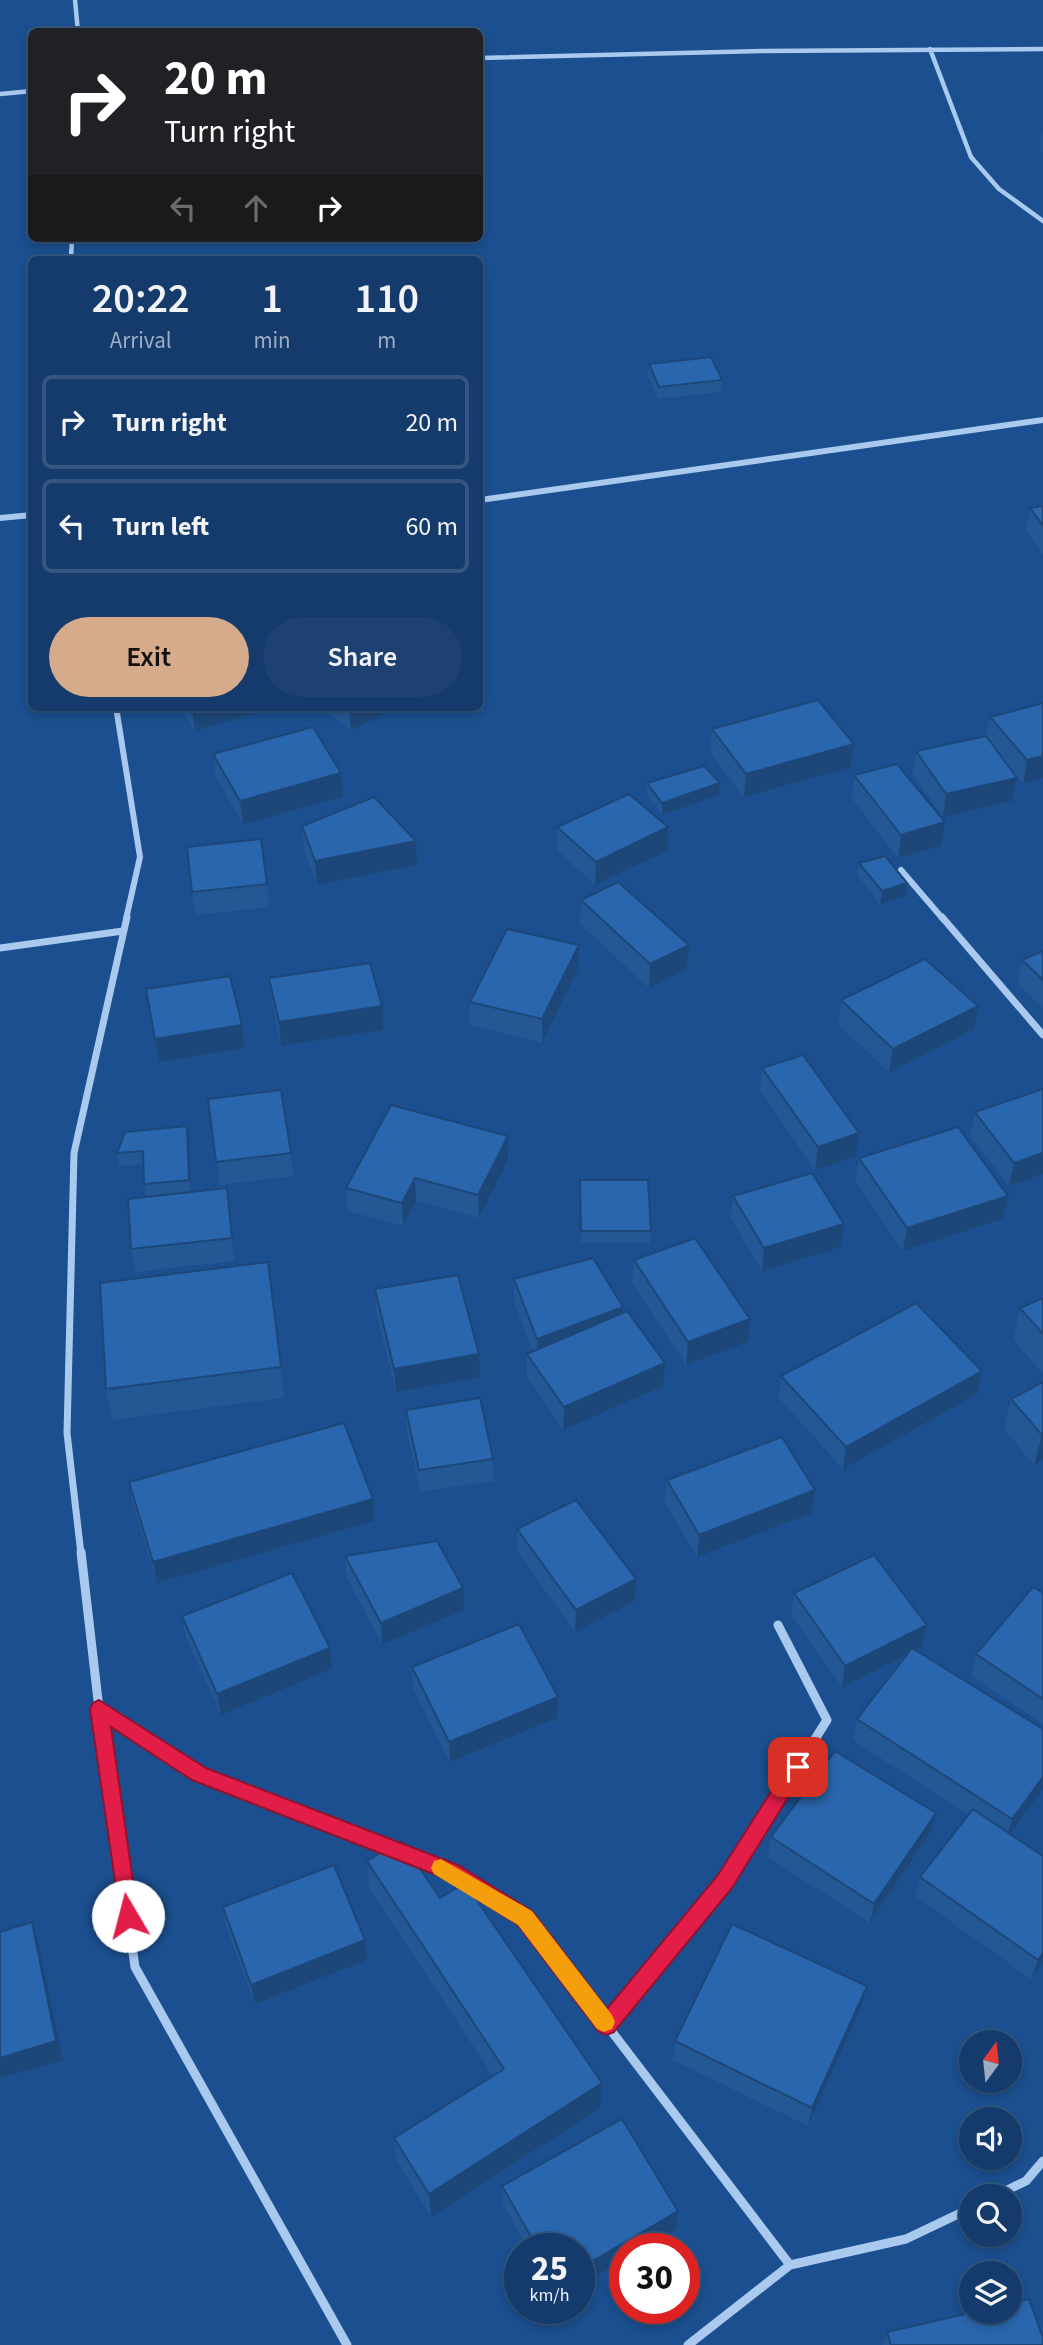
<!DOCTYPE html>
<style>
body{margin:0;font-family:"Source Sans 3",sans-serif;background:#1d4271;color:#f1f3f6;height:100vh;display:flex;flex-direction:column;font-size:26px;white-space:nowrap}
*{box-sizing:border-box;margin:0}
p{font-size:23px;color:#9dadc1}
.icon{flex:none;width:38px;height:38px;fill:none;stroke:currentColor;stroke-width:2;stroke-linecap:round;stroke-linejoin:round}
.map{position:relative;flex:1;overflow:hidden}
.panel{position:absolute;left:28px;top:256px;width:455px;height:455px;display:flex;flex-direction:column;background:#143b6b;border-radius:10px;box-shadow:0 4px 10px #0003,0 0 0 2px #33557e}
.panel>*{flex:none}
.banner{position:absolute;left:28px;top:28px;width:455px;height:214px;border-radius:10px;box-shadow:0 4px 10px #0003,0 0 0 2px #33557e;background:#202124;color:#fff;overflow:hidden}
.needle{width:46px;rotate:15deg}
.buttons{position:absolute;left:959px;top:2030px;display:grid;gap:14px}
.buttons a{display:grid;place-items:center;width:63px;height:63px;border-radius:50%;background:#143b6b;box-shadow:0 4px 10px #0003,0 0 0 2px #33557e;font-size:35px}
.speed{position:absolute;left:504px;top:2233px;display:flex;gap:14px;font-size:35px;font-weight:700;text-align:center}
.speed>*{display:grid;place-content:center;width:91px;height:91px;border-radius:50%;background:#143b6b;box-shadow:0 4px 10px #0003,0 0 0 2px #33557e;line-height:1}
.speed small{font-size:18px;font-weight:400}
.speed .limit{border:10px solid #d22;background:#fff;color:#111}
.pin{position:absolute;display:grid;place-items:center;width:60px;height:60px;color:#fff;margin:-30px;border-radius:14px;box-shadow:0 4px 10px #0006}
.me{position:absolute;width:77px;margin:-38px;rotate:352deg;stroke-linejoin:round;filter:drop-shadow(0 0 5px #0008)}
.turn{display:flex;align-items:center;gap:24px;height:147px;padding:0 21px;font-size:32px}
.turn .icon{width:91px;height:91px;stroke-width:2.5}
.turn b{display:block;font-size:49px;line-height:60px}
.lanes{display:flex;align-items:center;height:66px;padding:0 21px;background:#0003;justify-content:center;gap:35px;direction:ltr}
.lanes .off{opacity:.35}
.eta{display:flex;justify-content:space-evenly;align-items:center;height:119px;text-align:center}
.eta b{font-size:42px;font-weight:600;line-height:49px}
.button{display:flex;gap:14px;margin-top:auto;padding:14px 21px}
.button a{flex:1;height:80px;border-radius:42px;background:#d6ab8b;color:#111;font-size:28px;font-weight:600;line-height:80px;text-align:center}
.button a+a{background:#1d4271;color:#f1f3f6}
ul{padding:0;list-style:none}
li{display:flex;align-items:center;gap:21px;height:94px;margin:0 14px 10px;padding:0 7px;border:4px solid #33557e;border-radius:10px}
li div{flex:1}
li b{display:block;font-size:26px}
li em{font-style:normal}
.map>svg:first-child{display:block}
.lines{fill:none;stroke-linecap:round;stroke-linejoin:round}
.minor-far3{stroke:#a9c9ee;stroke-width:4.5}
.minor-far2{stroke:#a9c9ee;stroke-width:6}
.minor-far1{stroke:#a9c9ee;stroke-width:7}
.minor{stroke:#a9c9ee;stroke-width:9}
.tertiary{fill:#a9c9ee;fill-rule:evenodd}
.wall{fill:#245895}
.shaded-wall{fill:#1d4779}
.building{fill:#2a66ad;stroke:#1d4779;stroke-width:2}
.route{fill:#e11d48;stroke:#92132f;stroke-width:2}
.slow{fill:#f59e0b}
</style>
<div class="map">
<svg width="1043" height="2345" viewBox="0 0 1043 2345">
<rect width="100%" height="100%" fill="#1b4f8f"/>
<g class="lines">
<!-- minor-far3 -->
<path class="minor-far3" d="M75,0L78,32
M930,49L971,157L999,189L1043,221
M480,58L762,51L1043,49
M0,94L32,91
M71,259L72,238"/>
<!-- minor-far2 -->
<path class="minor-far2" d="M116,707L140,857L126,919
M901,870L943,919"/>
<!-- minor-far1 -->
<path class="minor-far1" d="M942,917L1043,1035
M0,948L123,931
M81,1554L67,1433L74,1153L127,917"/>
<!-- minor -->
<path class="minor" d="M81,1552L99,1709L135,1967L347,2345
M99,1709L199,1774L451,1872L525,1918L790,2265
M607,2025L725,1882L827,1720L778,1625
M995,2196L1026,2181L1043,2161
M688,2345L790,2265L906,2239L971,2208"/>
<!-- tertiary -->
<path class="tertiary" d="M1043,417V423L480,503V497Z
M32,512V518L0,521V515Z"/>
</g>
<!-- wall -->
<path class="wall" d="M1043,127V153L1040,149Z
M649,364L722,380L721,392L658,399L648,376Z
M1043,506V554L1026,531L1030,508Z
M1043,703V778L1023,784L1010,768L1012,801L943,817L913,775L916,751L986,736L990,717Z
M180,707H270V709L195,731Z
M320,707H398L351,731Z
M712,729L854,744L851,767L744,797L710,753Z
M213,754L341,773L343,797L243,824L216,777Z
M854,775L941,846L898,858L852,799Z
M647,783H720L719,795L662,815L647,795Z
M302,826L416,841L417,865L317,885L304,850Z
M557,827L667,851L595,885L557,850Z
M859,863L907,883L906,896L880,904L857,875Z
M267,884L269,907L195,915L192,892Z
M581,900L689,945L687,969L649,988L580,924Z
M579,945L578,969L542,1043L470,1025V1002Z
M1043,951V1008L1017,983L1022,960Z
M269,978L382,1006L383,1030L281,1046L272,1002Z
M146,989L242,1025L245,1048L159,1062Z
M841,1000L978,1006L974,1029L889,1072L838,1024Z
M762,1068L856,1156L815,1170L760,1091Z
M1043,1089V1174L1009,1186L970,1136L975,1112Z
M208,1099L291,1153L293,1176L220,1185Z
M187,1126L189,1139L191,1192L227,1188L235,1261L135,1272L131,1249L188,1193L146,1196L144,1184L143,1164L119,1166L117,1153Z
M508,1136V1160L479,1218L416,1201L403,1226L348,1211L346,1188Z
M859,1158L1003,1219L903,1251L855,1181Z
M580,1180L651,1231L650,1243H581Z
M733,1196L844,1224L841,1247L762,1271L731,1219Z
M634,1260L748,1342L686,1365L632,1283Z
M268,1262L284,1398L112,1420L106,1389Z
M514,1279L622,1313L663,1386L563,1430L527,1377V1354L533,1351L514,1302Z
M375,1289L480,1377L396,1392L376,1312Z
M1043,1298V1373L1013,1340L1020,1308Z
M982,1371L977,1394L843,1469L779,1398L781,1376Z
M1043,1382V1460L1034,1465L1004,1429L1011,1399Z
M406,1410L493,1459L494,1481L420,1492L407,1432Z
M667,1480L815,1490L812,1513L697,1557L665,1502Z
M129,1482L374,1521L157,1583L133,1504Z
M517,1529L636,1579L635,1601L575,1632L517,1551Z
M345,1556L464,1610L382,1644L347,1578Z
M794,1593L922,1647L916,1650L1043,1729L1010,1834L1043,1856V1964L1031,1979L915,1896L920,1877L968,1815L853,1740L857,1719L908,1654L842,1687L791,1615Z
M1043,1593V1724L971,1676L976,1654Z
M182,1616L330,1648L332,1669L221,1715L186,1638Z
M412,1667L557,1718L450,1762L413,1689Z
M930,1833L870,1923L768,1857L771,1837Z
M367,1861L600,2108L431,2217L397,2162L394,2138L493,2076L369,1888Z
M223,1907L365,1940L367,1960L255,2004L226,1927Z
M867,1986L862,2005L808,2126L673,2060L675,2041Z
M502,2186L676,2229L579,2249H528L503,2204Z
M887,2332L1043,2345H883Z"/>
<!-- shaded-wall -->
<path class="shaded-wall" d="M194,707H270V709L195,731L192,708Z
M349,707H398L351,731Z
M854,744L851,767L744,797L746,774Z
M1043,756V778L1023,784L1027,760Z
M341,773L343,797L243,824L240,801Z
M1017,778L1012,801L943,817L946,794Z
M720,783L719,795L662,815V803Z
M945,822L941,846L898,858L901,835Z
M668,827L667,851L595,885L596,862Z
M416,841L417,865L317,885L315,861Z
M907,883L906,896L880,904L882,891Z
M579,945L578,969L542,1043V1019Z
M689,945L687,969L649,988L650,964Z
M382,1006L383,1030L281,1046L279,1022Z
M978,1006L974,1029L889,1072L893,1049Z
M242,1025L245,1048L159,1062L155,1039Z
M187,1126L189,1139L191,1193L189,1180Z
M859,1133L856,1156L815,1170L818,1147Z
M508,1136V1160L479,1218L478,1195Z
M1043,1153V1174L1009,1186L1014,1163Z
M415,1178L416,1201L403,1226L402,1203Z
M227,1188L230,1212L235,1261L232,1238Z
M1008,1196L1003,1219L903,1251L907,1228Z
M844,1224L841,1247L762,1271L764,1248Z
M623,1307L622,1329L537,1361V1339Z
M750,1319L748,1342L686,1365L688,1342Z
M479,1354L480,1377L396,1392L394,1369Z
M665,1363L663,1386L563,1430L564,1407Z
M982,1371L977,1394L843,1469L846,1447Z
M1043,1434V1460L1034,1465L1042,1435Z
M815,1490L812,1513L697,1557L699,1535Z
M373,1499L374,1521L157,1583L153,1562Z
M636,1579L635,1601L575,1632L576,1610Z
M463,1588L464,1610L382,1644L381,1623Z
M927,1625L922,1647L842,1687L845,1666Z
M330,1648L332,1669L221,1715L217,1694Z
M558,1697L557,1718L450,1762L449,1742Z
M1043,1777V1789L1006,1839L1012,1819Z
M936,1813L930,1833L870,1923L874,1904Z
M32,1922L38,1942L63,2060L0,2078V2058Z
M365,1940L367,1960L255,2004L251,1985Z
M1043,1953V1964L1031,1979L1038,1960Z
M867,1986L862,2005L808,2126L812,2108Z
M602,2083L600,2108L431,2217L429,2194Z
M678,2211L676,2229L642,2249H625V2259L579,2285V2269Z"/>
<!-- building -->
<path class="building" d="M711,357L722,380L659,387L649,364Z
M1043,506V526L1030,508Z
M818,700L854,744L746,774L712,729Z
M1043,703V756L1027,760L990,717Z
M313,727L341,773L240,801L213,754Z
M986,736L1017,778L946,794L916,751Z
M897,764L945,822L901,835L854,775Z
M704,766L720,783L662,803L647,783Z
M629,794L668,827L596,862L557,827Z
M374,797L416,841L315,861L302,826Z
M261,839L267,884L192,892L187,847Z
M885,856L907,883L882,891L859,863Z
M618,882L689,945L650,964L581,900Z
M507,929L579,945L542,1019L470,1002Z
M1043,951V980L1022,960Z
M925,959L978,1006L893,1049L841,1000Z
M370,963L382,1006L279,1022L269,978Z
M230,976L242,1025L155,1039L146,989Z
M803,1055L859,1133L818,1147L762,1068Z
M1043,1089V1153L1014,1163L975,1112Z
M281,1090L291,1153L216,1162L208,1099Z
M391,1105L508,1136L478,1195L415,1178L402,1203L346,1188Z
M187,1126L189,1180L144,1184L143,1151L117,1153L125,1132Z
M958,1127L1008,1196L907,1228L859,1158Z
M812,1173L844,1224L764,1248L733,1196Z
M580,1180H648L651,1231H581Z
M227,1188L232,1238L131,1249L128,1199Z
M695,1238L750,1319L688,1342L634,1260Z
M593,1258L623,1307L537,1339L514,1279Z
M268,1262L281,1367L106,1389L100,1283Z
M458,1275L479,1354L394,1369L375,1289Z
M1043,1298V1334L1020,1308Z
M916,1303L982,1371L846,1447L781,1376Z
M627,1311L665,1363L564,1407L527,1354Z
M1043,1382V1434L1042,1435L1011,1399Z
M480,1398L493,1459L419,1470L406,1410Z
M344,1423L373,1499L153,1562L129,1482Z
M782,1437L815,1490L699,1535L667,1480Z
M576,1500L636,1579L576,1610L517,1529Z
M437,1541L463,1588L381,1623L345,1556Z
M874,1555L927,1625L845,1666L794,1593Z
M292,1573L330,1648L217,1694L182,1616Z
M1033,1587L1043,1593V1699L976,1654Z
M519,1624L558,1697L449,1742L412,1667Z
M912,1648L1043,1729V1777L1012,1819L857,1719Z
M835,1751L936,1813L874,1904L771,1837Z
M973,1809L1043,1856V1953L1038,1960L920,1877Z
M401,1841L440,1898L465,1883L602,2083L429,2194L394,2138L504,2069L367,1861Z
M334,1865L365,1940L251,1985L223,1907Z
M32,1922L56,2041L0,2058V1932Z
M732,1924L867,1986L812,2108L675,2041Z
M622,2119L678,2211L579,2269V2249H538L502,2186Z
M1029,2299L1043,2338V2345H891L887,2332L974,2312H1010V2303Z"/>
<!-- route -->
<path class="route" d="M99,1700L206,1768L458,1865L532,1911L607,2009L718,1875L791,1760L798,1758L804,1760L807,1767L732,1888L614,2032L607,2035L599,2032L518,1925L444,1878L192,1780L111,1727L138,1916L135,1922L128,1925L121,1922L90,1709L93,1703Z"/>
<!-- slow -->
<path class="slow" d="M441,1859L532,1911L612,2015L615,2022L612,2029L604,2032L597,2029L518,1925L434,1874L431,1868L434,1861Z"/>
</svg>
<div class="buttons">
<a><svg class="needle" viewBox="-14 -14 28 28"><path d="M0-13l5 13h-10z" fill="#e53935"/><path d="M0 13l5-13h-10z" fill="#9dadc1"/></svg></a>
<a><svg class="icon" aria-label="sound" viewBox="0 0 24 24"><path d="M4 9h4l5-4v14l-5-4H4zM17 9q2 3 0 6"/></svg></a>
<a><svg class="icon" aria-label="search" viewBox="0 0 24 24"><circle cx="10" cy="10" r="6"/><path d="M15 15l6 6"/></svg></a>
<a><svg class="icon" aria-label="layers" viewBox="0 0 24 24"><path d="M12 4l9 5-9 5-9-5zM3 14l9 5 9-5"/></svg></a>
</div>
<div class="speed"><div>25<small>km/h</small></div><div class="limit">30</div></div>
<div class="pin" style="left:798px;top:1767px;background:#d93025"><svg class="icon" aria-label="arrive" viewBox="0 0 24 24"><path d="M6 21V4h12l-3 4 3 4H6"/></svg></div>
<svg class="me" style="left:128px;top:1916px" viewBox="-20 -20 40 40"><circle r="19" fill="#fff"/><path d="M0-13L10 11 0 6-10 11z" fill="#e11d48"/></svg>
<div class="banner">
<div class="turn"><svg class="icon" aria-label="right" viewBox="0 0 24 24"><path d="M7 20v-9h11M14 6l5 5-5 5"/></svg><div><b>20 m</b>Turn right</div></div>
<div class="lanes"><svg class="icon off" aria-label="left" viewBox="0 0 24 24"><path d="M17 20v-9H6M10 6l-5 5 5 5"/></svg><svg class="icon off" aria-label="ahead" viewBox="0 0 24 24"><path d="M12 20V5M6 11l6-6 6 6"/></svg><svg class="icon" aria-label="right" viewBox="0 0 24 24"><path d="M7 20v-9h11M14 6l5 5-5 5"/></svg></div>
</div>
<section class="panel">
<div class="eta">
<div><b>20:22</b><p>Arrival</p></div>
<div><b>1</b><p>min</p></div>
<div><b>110</b><p>m</p></div>
</div>
<ul>
<li><svg class="icon" aria-label="right" viewBox="0 0 24 24"><path d="M7 20v-9h11M14 6l5 5-5 5"/></svg><div><b>Turn right</b></div><em>20 m</em></li>
<li><svg class="icon" aria-label="left" viewBox="0 0 24 24"><path d="M17 20v-9H6M10 6l-5 5 5 5"/></svg><div><b>Turn left</b></div><em>60 m</em></li>
</ul>
<div class="button"><a>Exit</a><a>Share</a></div>
</section>
</div>
